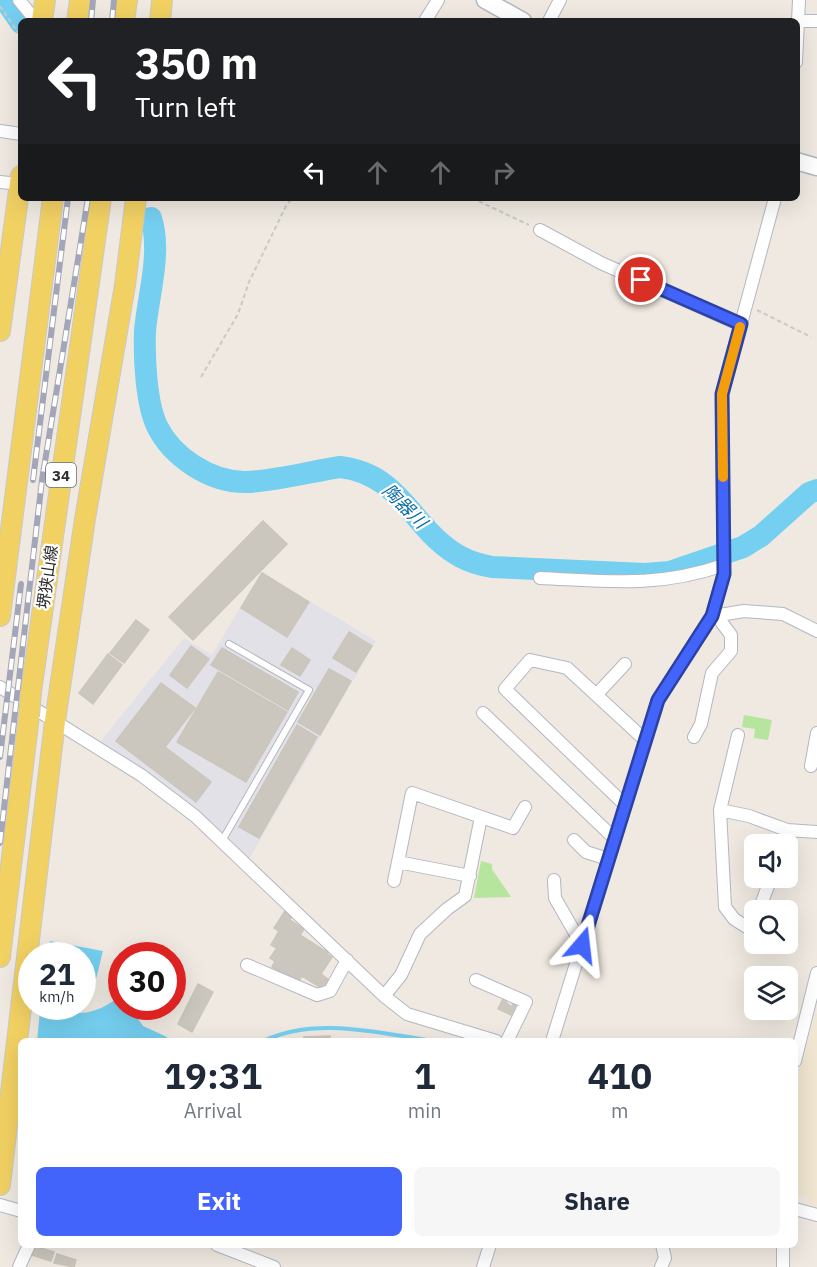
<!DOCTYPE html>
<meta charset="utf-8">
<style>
body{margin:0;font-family:"IBM Plex Sans","Noto Sans JP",sans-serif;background:#f6f6f7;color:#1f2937;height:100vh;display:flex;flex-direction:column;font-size:22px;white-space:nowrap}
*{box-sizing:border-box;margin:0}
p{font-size:20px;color:#747a83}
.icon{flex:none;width:33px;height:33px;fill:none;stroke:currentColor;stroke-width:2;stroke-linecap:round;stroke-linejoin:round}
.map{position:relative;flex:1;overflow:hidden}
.drawer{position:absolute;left:18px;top:1038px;width:780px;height:210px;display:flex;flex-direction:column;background:#fff;border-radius:9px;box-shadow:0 6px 24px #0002}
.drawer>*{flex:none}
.guide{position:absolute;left:18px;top:18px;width:782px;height:183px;border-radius:9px;box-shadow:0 6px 24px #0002;background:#202124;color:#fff;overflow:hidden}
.controls{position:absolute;left:744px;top:834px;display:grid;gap:12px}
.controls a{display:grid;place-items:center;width:54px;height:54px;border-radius:9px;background:#fff;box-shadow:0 6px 24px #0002;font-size:30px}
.speed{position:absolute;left:18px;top:942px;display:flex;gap:12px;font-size:30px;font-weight:700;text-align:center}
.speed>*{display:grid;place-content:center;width:78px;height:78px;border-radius:50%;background:#fff;box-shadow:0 6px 24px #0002;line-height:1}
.speed small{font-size:15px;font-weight:400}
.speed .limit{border:9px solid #d22;background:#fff;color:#111}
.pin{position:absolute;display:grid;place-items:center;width:51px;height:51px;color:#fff;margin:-26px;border:3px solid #fff;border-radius:50%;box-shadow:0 2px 6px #0007}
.me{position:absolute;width:66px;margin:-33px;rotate:17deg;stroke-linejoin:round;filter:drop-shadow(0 0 4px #0008)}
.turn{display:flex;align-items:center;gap:21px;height:126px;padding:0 18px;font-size:27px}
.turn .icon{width:78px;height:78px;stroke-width:2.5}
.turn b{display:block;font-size:42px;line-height:51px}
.lanes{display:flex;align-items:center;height:57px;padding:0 18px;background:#0003;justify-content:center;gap:30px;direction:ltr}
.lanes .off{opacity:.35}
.eta{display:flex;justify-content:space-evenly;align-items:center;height:102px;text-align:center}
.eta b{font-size:36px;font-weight:800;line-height:42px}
.primary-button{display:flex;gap:12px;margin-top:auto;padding:12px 18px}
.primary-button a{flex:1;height:69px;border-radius:9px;background:#4264fb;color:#fff;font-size:24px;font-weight:800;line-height:69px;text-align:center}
.primary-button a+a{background:#f6f6f7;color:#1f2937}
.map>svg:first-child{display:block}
.industrial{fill:#e3e1e8}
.education{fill:#f0e6d1}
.green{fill:#b6e59e}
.water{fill:#75cff0}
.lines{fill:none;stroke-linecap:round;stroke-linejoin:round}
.stream{stroke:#75cff0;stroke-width:4}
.river{stroke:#75cff0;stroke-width:22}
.building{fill:#cbc7bf;stroke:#cbc5ba;stroke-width:1.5}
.lane-casing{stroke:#b4b7c1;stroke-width:8}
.street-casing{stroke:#b4b7c1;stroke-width:14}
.secondary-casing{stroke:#b4b7c1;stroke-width:19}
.primary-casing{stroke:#c9c9c9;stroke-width:22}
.path{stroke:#c9c9c9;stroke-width:2;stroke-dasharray:4.5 3;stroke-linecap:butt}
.lane{stroke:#fff;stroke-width:6}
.street{stroke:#fff;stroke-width:12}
.secondary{stroke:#fff;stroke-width:16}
.primary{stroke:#f2d163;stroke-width:20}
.rail-casing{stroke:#a3a6b8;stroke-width:6}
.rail{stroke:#fff;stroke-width:4;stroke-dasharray:11;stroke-linecap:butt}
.primary-bridge-casing{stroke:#c9c9c9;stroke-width:22;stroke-linecap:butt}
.primary-bridge{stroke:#f2d163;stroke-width:20}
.route-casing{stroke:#2b41a3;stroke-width:15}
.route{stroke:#4264fb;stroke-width:10}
.slow{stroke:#f59e0b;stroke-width:10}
.labels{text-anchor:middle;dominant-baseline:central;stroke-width:4.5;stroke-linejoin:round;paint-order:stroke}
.shield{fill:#fff;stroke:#6d6d6d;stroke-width:1.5}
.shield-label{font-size:15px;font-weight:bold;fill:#2e2e2e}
.street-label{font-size:16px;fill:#2e2e2e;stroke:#fff}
.water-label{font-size:18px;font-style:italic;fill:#0d6fa3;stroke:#fff}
</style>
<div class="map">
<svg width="817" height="1267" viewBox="0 0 817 1267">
<rect width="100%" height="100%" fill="#efe9e1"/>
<!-- industrial -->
<path class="industrial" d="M261,572L376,641L249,859L196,808L100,742L184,638L212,655Z"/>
<!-- education -->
<path class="education" d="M817,1012V1206L811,1205L808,1198L795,1194V1083Z"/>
<!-- green -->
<path class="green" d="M744,715L772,720L768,740L754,738L755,729L742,727Z
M481,861L492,864V869L511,897L474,898Z"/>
<!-- water -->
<path class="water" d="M50,941L103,951C99,964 96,993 83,997L82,956L48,955Z
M121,995L122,1006L130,1007L143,1026L167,1037L168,1041H37L40,1011C76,1013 92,1019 121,995Z"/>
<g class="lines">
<!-- stream -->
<path class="stream" d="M263,1041C316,1016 378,1033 434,1041"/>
<!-- river -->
<path class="river" d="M5,0L21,23
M151,218C162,253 148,295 145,331C144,357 146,403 157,426C172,457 210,482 245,482C271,482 313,471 340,467C403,474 412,531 461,557C470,562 481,565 492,567L645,574L670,572L743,547L761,536L809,493L817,490"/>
</g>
<!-- building -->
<path class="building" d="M263,521L287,544L193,640L169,617Z
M262,573L309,602L287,637L241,608Z
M136,620L149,630L124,663L110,653Z
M349,632L372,646L356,672L333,658Z
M191,646L209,659L187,688L170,675Z
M222,648L298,692L288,710L211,665Z
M292,648L310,660L300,676L281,665Z
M108,654L122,665L93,704L79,693Z
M329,669L351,681L320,735L298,722Z
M218,672L287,712L246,782L177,742Z
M161,683L195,708L165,747L211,782L196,802L116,741Z
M297,725L317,737L259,838L239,827Z
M285,911L292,916L290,920L304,929L300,935L325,951L326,949L329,951L327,954L332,957L321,974L329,980L323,989L302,976L298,983L272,967L275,961L270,958L277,948L271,945L279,931L274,928Z
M198,984L213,992L192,1032L178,1024Z
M503,999L511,1007L513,1004L516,1005L511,1015L498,1009Z
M330,1036V1041H304V1037Z
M35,1246L54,1252L51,1261L32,1255Z
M57,1254L76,1260L74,1267L54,1263Z"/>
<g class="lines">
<!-- lane casing -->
<g class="lane-casing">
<path id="lane" d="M222,841L309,690L229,644"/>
</g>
<!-- street casing -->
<g class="street-casing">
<path id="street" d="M19,0L36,21
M425,21L438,0
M549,21L560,0
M799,21H817
M796,62L799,0
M0,131L21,134
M0,182L20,184
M540,230L601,263L741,325
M540,578C607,581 658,588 724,565
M713,616L744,611L783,614L817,631
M0,687L141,775L195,816L384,996L407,1014L496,1041
M597,694L625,664
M483,713L614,838
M738,735L720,810L725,907L734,919L753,931L754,925
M694,737L701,724L712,673L731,651V635L722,623L721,615
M811,766L817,733
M624,804L505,689L530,660L567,668L645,740
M720,810L749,816L787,830L817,832
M574,840L586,852L608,859
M782,844L787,830
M470,876L398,862L412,793L513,828L525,807
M554,880L555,898L582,945
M394,881L398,862
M759,910L771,878
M247,965L317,995L330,991L347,960
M476,980L526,1002L507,1041
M384,996L401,975L420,934L447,909L465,896L481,817
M552,1041L658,700L712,616L724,574L722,394L775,198
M795,1061L817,973
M0,1205L21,1211
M795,1209L817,1215
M217,1245L274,1267
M19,1267L29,1245
M483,1267L490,1245
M661,1267L665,1258L662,1245
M783,1267V1245"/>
</g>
<!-- secondary casing -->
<g class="secondary-casing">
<path id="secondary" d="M485,0L523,21
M796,161L817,167"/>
</g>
<!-- primary casing -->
<g class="primary-casing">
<path id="primary" d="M42,21L45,0
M77,21L80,0
M124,21L127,0
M160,21L162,0
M0,331L21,176
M0,616L53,198
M31,692L101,198
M0,957L29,716
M0,1185L55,721L85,519L125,285L136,198"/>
</g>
<!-- path -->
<path class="path" d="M0,6L21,37
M472,198L529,225
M757,310L811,337
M201,377L238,314L249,282L287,204L293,198
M192,1041V1039"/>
<!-- lane -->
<use href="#lane" class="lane"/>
<!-- street -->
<use href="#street" class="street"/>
<!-- secondary -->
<use href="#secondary" class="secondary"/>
<!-- primary -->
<use href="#primary" class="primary"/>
<!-- rail casing -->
<g class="rail-casing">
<path id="rail" d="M91,21L93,0
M112,21L114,0
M33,480L68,198
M0,757L21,584
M0,843L42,480L88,198"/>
</g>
<!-- rail -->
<use href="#rail" class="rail"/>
<!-- primary-bridge casing -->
<g class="primary-bridge-casing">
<path id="primary-bridge" d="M29,716L31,692"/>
</g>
<!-- primary-bridge -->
<use href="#primary-bridge" class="primary-bridge"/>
</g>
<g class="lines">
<!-- route casing -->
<g class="route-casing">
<path id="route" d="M582,945L658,700L712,616L724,574L722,394L741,324L641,280"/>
</g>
<!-- route -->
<use href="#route" class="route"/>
<!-- slow -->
<path class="slow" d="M723,477L722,394L740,327"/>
</g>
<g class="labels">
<!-- shield labels -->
<rect class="shield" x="46" y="463" width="30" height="24" rx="4.5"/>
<g class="shield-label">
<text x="61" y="475">34</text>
</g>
<!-- street labels -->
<g class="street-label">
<text transform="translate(47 577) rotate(-82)">堺狭山線</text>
</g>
<!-- water labels -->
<g class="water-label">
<text transform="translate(405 506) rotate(45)">陶器川</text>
</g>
</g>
</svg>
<div class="controls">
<a><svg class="icon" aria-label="sound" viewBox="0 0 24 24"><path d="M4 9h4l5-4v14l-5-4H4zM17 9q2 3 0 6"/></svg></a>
<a><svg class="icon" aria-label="search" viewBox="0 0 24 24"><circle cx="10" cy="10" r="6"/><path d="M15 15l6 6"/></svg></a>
<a><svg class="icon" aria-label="layers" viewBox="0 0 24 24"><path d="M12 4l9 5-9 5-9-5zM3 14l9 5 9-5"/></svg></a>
</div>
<div class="speed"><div>21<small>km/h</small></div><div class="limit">30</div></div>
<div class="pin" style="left:641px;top:280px;background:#d93025"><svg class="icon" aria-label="arrive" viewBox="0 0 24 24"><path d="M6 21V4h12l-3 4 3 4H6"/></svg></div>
<svg class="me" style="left:582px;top:945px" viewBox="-20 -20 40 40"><path d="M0-17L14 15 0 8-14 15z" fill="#4264fb" stroke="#fff" stroke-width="4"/></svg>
<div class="guide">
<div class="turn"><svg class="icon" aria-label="left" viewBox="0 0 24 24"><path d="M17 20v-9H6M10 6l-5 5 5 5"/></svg><div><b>350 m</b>Turn left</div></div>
<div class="lanes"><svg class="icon" aria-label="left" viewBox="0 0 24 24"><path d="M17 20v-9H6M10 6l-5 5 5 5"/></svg><svg class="icon off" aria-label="ahead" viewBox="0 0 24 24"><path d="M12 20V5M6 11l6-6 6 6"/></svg><svg class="icon off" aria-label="ahead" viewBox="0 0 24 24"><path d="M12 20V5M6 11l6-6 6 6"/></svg><svg class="icon off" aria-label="right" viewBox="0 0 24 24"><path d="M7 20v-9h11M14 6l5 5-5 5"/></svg></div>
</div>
<section class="drawer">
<div class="eta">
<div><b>19:31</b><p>Arrival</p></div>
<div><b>1</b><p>min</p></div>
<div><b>410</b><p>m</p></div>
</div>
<div class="primary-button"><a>Exit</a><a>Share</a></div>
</section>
</div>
